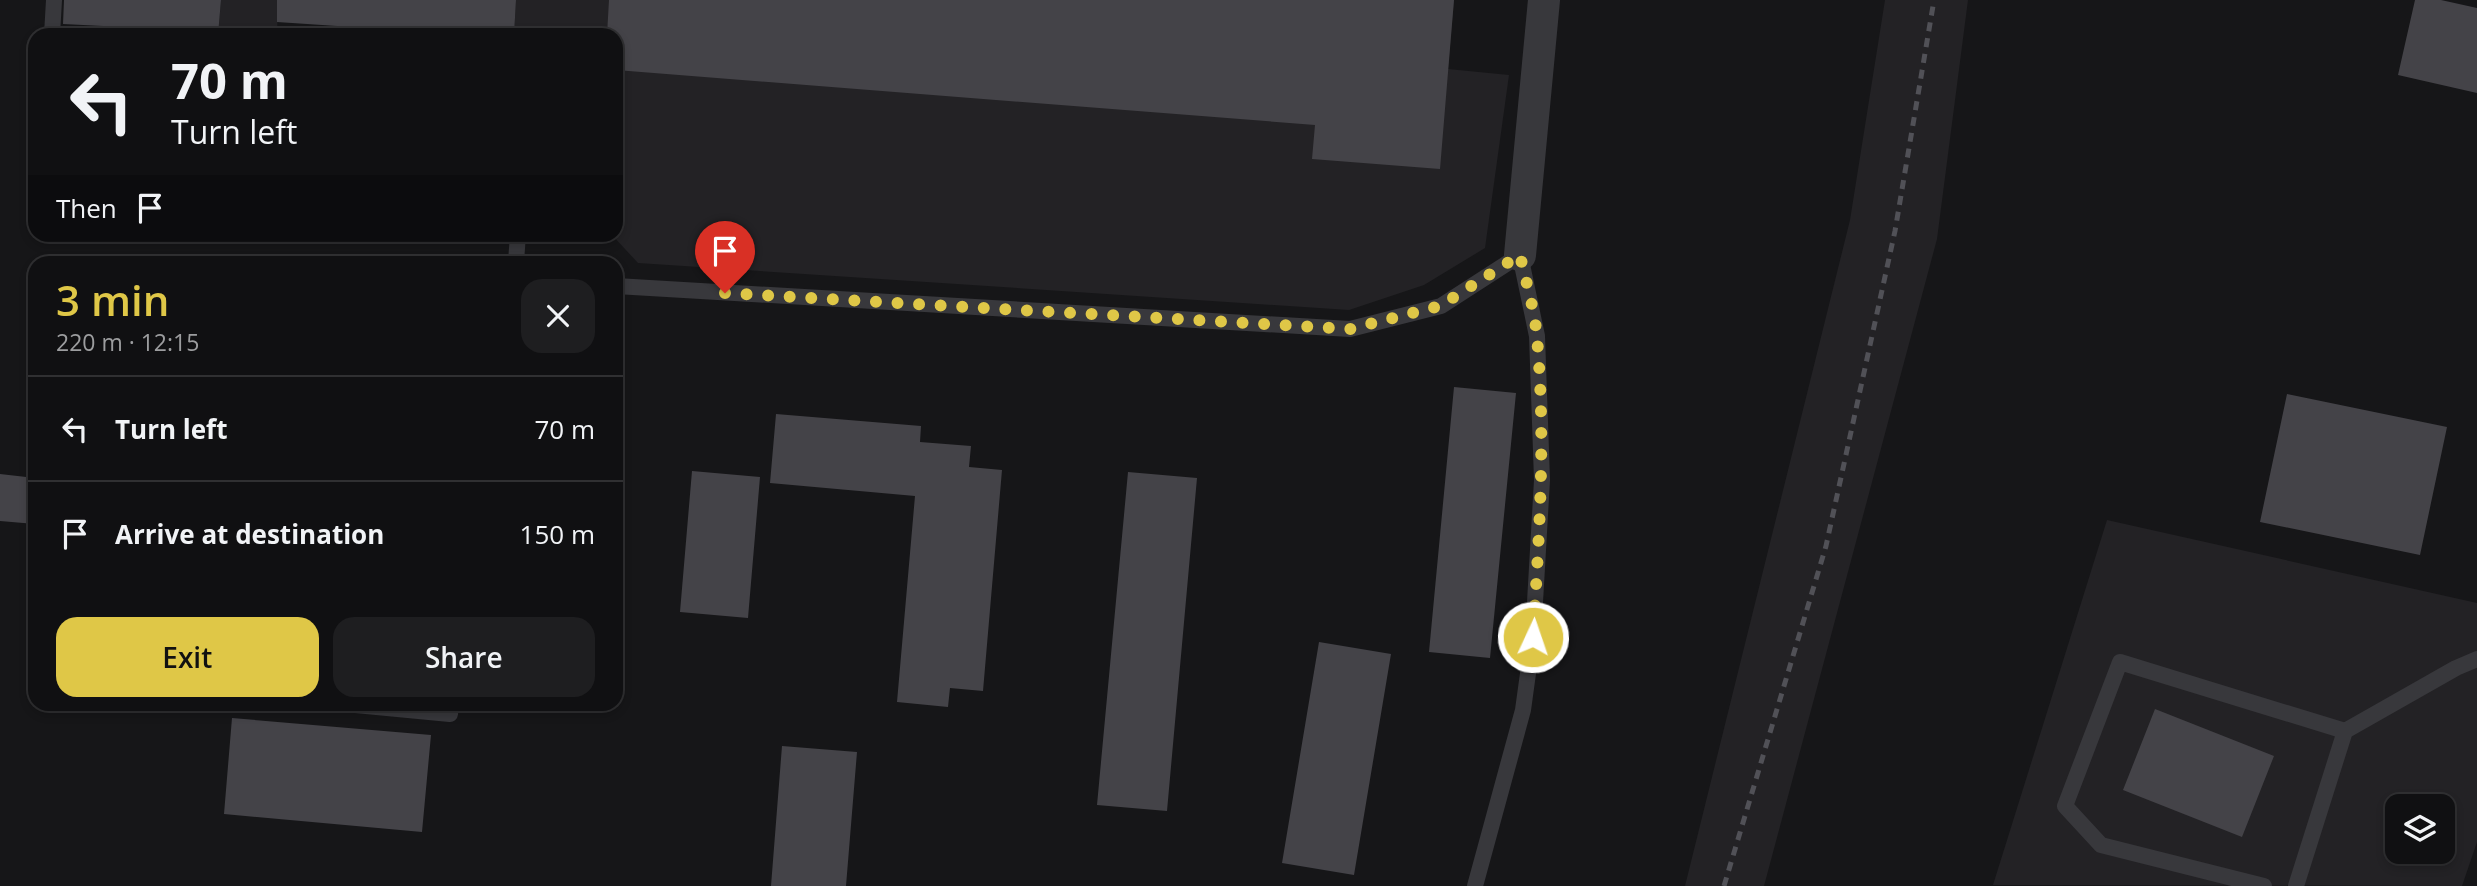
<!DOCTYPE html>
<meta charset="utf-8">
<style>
body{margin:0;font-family:"Open Sans",sans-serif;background:#1e1e20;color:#f1f3f6;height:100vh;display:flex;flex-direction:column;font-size:26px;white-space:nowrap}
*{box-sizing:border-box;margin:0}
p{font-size:23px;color:#9c9d9f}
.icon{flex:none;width:38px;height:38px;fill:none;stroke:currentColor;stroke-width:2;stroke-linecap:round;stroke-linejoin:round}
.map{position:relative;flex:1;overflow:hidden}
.panel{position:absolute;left:28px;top:256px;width:595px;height:455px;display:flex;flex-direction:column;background:#101012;border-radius:21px;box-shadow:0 4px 10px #0003,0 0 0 2px #303032}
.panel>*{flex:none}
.banner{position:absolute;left:28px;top:28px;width:595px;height:214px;border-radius:21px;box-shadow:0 4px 10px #0003,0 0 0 2px #303032;background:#101012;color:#f1f3f6;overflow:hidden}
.fabs{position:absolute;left:2385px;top:794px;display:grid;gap:14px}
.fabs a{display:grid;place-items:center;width:70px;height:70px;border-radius:14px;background:#101012;box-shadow:0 4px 10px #0003,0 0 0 2px #303032;font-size:35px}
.pin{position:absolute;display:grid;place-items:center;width:60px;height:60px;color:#fff;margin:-72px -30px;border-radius:50% 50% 50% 0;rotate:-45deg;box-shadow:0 0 7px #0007}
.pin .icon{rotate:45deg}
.me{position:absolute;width:77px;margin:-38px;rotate:3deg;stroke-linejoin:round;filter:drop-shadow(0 0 5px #0008)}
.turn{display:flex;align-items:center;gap:24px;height:147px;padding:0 28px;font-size:32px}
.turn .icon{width:91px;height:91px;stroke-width:2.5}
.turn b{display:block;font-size:49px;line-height:60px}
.then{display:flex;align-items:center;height:66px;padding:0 28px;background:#0003;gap:14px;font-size:26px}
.round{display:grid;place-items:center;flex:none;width:74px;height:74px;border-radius:21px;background:#1e1e20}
.headline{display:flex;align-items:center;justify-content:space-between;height:119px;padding:0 28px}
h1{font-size:42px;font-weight:600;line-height:52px;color:#dfc747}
.cta{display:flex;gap:14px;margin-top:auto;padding:14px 28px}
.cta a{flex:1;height:80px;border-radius:21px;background:#dfc747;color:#111;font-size:28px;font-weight:600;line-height:80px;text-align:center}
.cta a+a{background:#1e1e20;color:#f1f3f6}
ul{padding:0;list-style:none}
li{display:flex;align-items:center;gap:21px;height:105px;padding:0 28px;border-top:2px solid #303032}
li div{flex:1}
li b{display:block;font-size:26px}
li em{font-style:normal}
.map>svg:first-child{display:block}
.built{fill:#232225;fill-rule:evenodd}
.building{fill:#444348}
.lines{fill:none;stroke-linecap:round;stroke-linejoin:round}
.service{stroke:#38383c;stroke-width:16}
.minor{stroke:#38383c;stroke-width:32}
.rail{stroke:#515157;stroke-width:5;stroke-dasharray:9 7;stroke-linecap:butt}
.route{stroke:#dfc747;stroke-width:12;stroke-dasharray:0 21.6}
</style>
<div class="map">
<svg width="2477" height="886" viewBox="0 0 2477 886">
<rect width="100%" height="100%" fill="#161618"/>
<!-- built -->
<path class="built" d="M221,0H278L277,35H218Z
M516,0H1454L1448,69L1509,75L1485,248L1424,285L1349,310L638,263L612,235L616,234V35H514Z
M1885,0H1968L1937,239L1764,886H1685L1850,220Z
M2107,520L2477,603V842L2462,886L1993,885ZM2398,807H2443V852H2398Z"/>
<!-- building -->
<path class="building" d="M64,0H221L218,35H122L123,27L63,24Z
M277,0H516L514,35H336L337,26L277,22Z
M609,0H1454L1440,169L1312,159L1315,125L616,70V35H607Z
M2415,0H2441L2477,8V93L2398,75Z
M1454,387L1516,393L1490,658L1429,652Z
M2287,394L2447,427L2420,555L2260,522Z
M776,414L921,426L920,442L971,446L969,467L1002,470L983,691L950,688L948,707L897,702L915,496L770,483Z
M692,471L760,477L748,618L680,612Z
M1128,472L1197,478L1167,811L1097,805Z
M0,474L35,478V524L0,521Z
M1319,642L1391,654L1354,875L1282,863Z
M2155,709L2274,756L2242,837L2123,790Z
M232,718L431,735L422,832L224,814Z
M782,746L857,752L846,886H771Z"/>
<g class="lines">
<!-- service -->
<path class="service" d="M52,35L54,0
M516,262L518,234
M616,286L1350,329L1441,306L1520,255L1537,336L1542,480L1533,637L1523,710L1475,886
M345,704L450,714L451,704
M2264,886L2101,845L2065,806L2120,662L2345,731
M2296,886L2345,731L2456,668L2477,659"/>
<!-- minor -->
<path class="minor" d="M1520,255L1544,0"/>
<!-- rail -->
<path class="rail" d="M1724,886L1826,546L1895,231L1934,0"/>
</g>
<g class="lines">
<!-- route -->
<path class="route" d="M725,293L1350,329L1440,306L1520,255C1526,282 1535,311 1537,338C1546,438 1539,537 1533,637"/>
</g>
</svg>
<div class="fabs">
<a><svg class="icon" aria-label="layers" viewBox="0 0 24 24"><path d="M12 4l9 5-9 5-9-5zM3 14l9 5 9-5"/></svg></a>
</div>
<div class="pin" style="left:725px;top:293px;background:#d93025"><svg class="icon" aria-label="arrive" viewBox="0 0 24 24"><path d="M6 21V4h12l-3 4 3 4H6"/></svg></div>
<svg class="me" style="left:1533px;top:637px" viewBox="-20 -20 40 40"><circle r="17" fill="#dfc747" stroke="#fff" stroke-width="3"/><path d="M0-11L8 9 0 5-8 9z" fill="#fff"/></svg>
<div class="banner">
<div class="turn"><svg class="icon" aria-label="left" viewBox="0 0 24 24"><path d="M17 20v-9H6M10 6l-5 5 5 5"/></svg><div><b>70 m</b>Turn left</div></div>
<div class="then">Then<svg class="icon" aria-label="arrive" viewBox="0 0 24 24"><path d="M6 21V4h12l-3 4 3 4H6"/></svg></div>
</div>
<section class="panel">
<div class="headline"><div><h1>3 min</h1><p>220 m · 12:15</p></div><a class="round"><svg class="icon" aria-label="close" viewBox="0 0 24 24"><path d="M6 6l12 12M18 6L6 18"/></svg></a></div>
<ul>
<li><svg class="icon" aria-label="left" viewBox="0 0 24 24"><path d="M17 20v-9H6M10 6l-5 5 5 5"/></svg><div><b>Turn left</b></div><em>70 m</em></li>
<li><svg class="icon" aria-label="arrive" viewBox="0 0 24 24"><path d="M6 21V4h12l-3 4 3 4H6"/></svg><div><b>Arrive at destination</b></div><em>150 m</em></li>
</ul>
<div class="cta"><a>Exit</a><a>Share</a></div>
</section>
</div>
